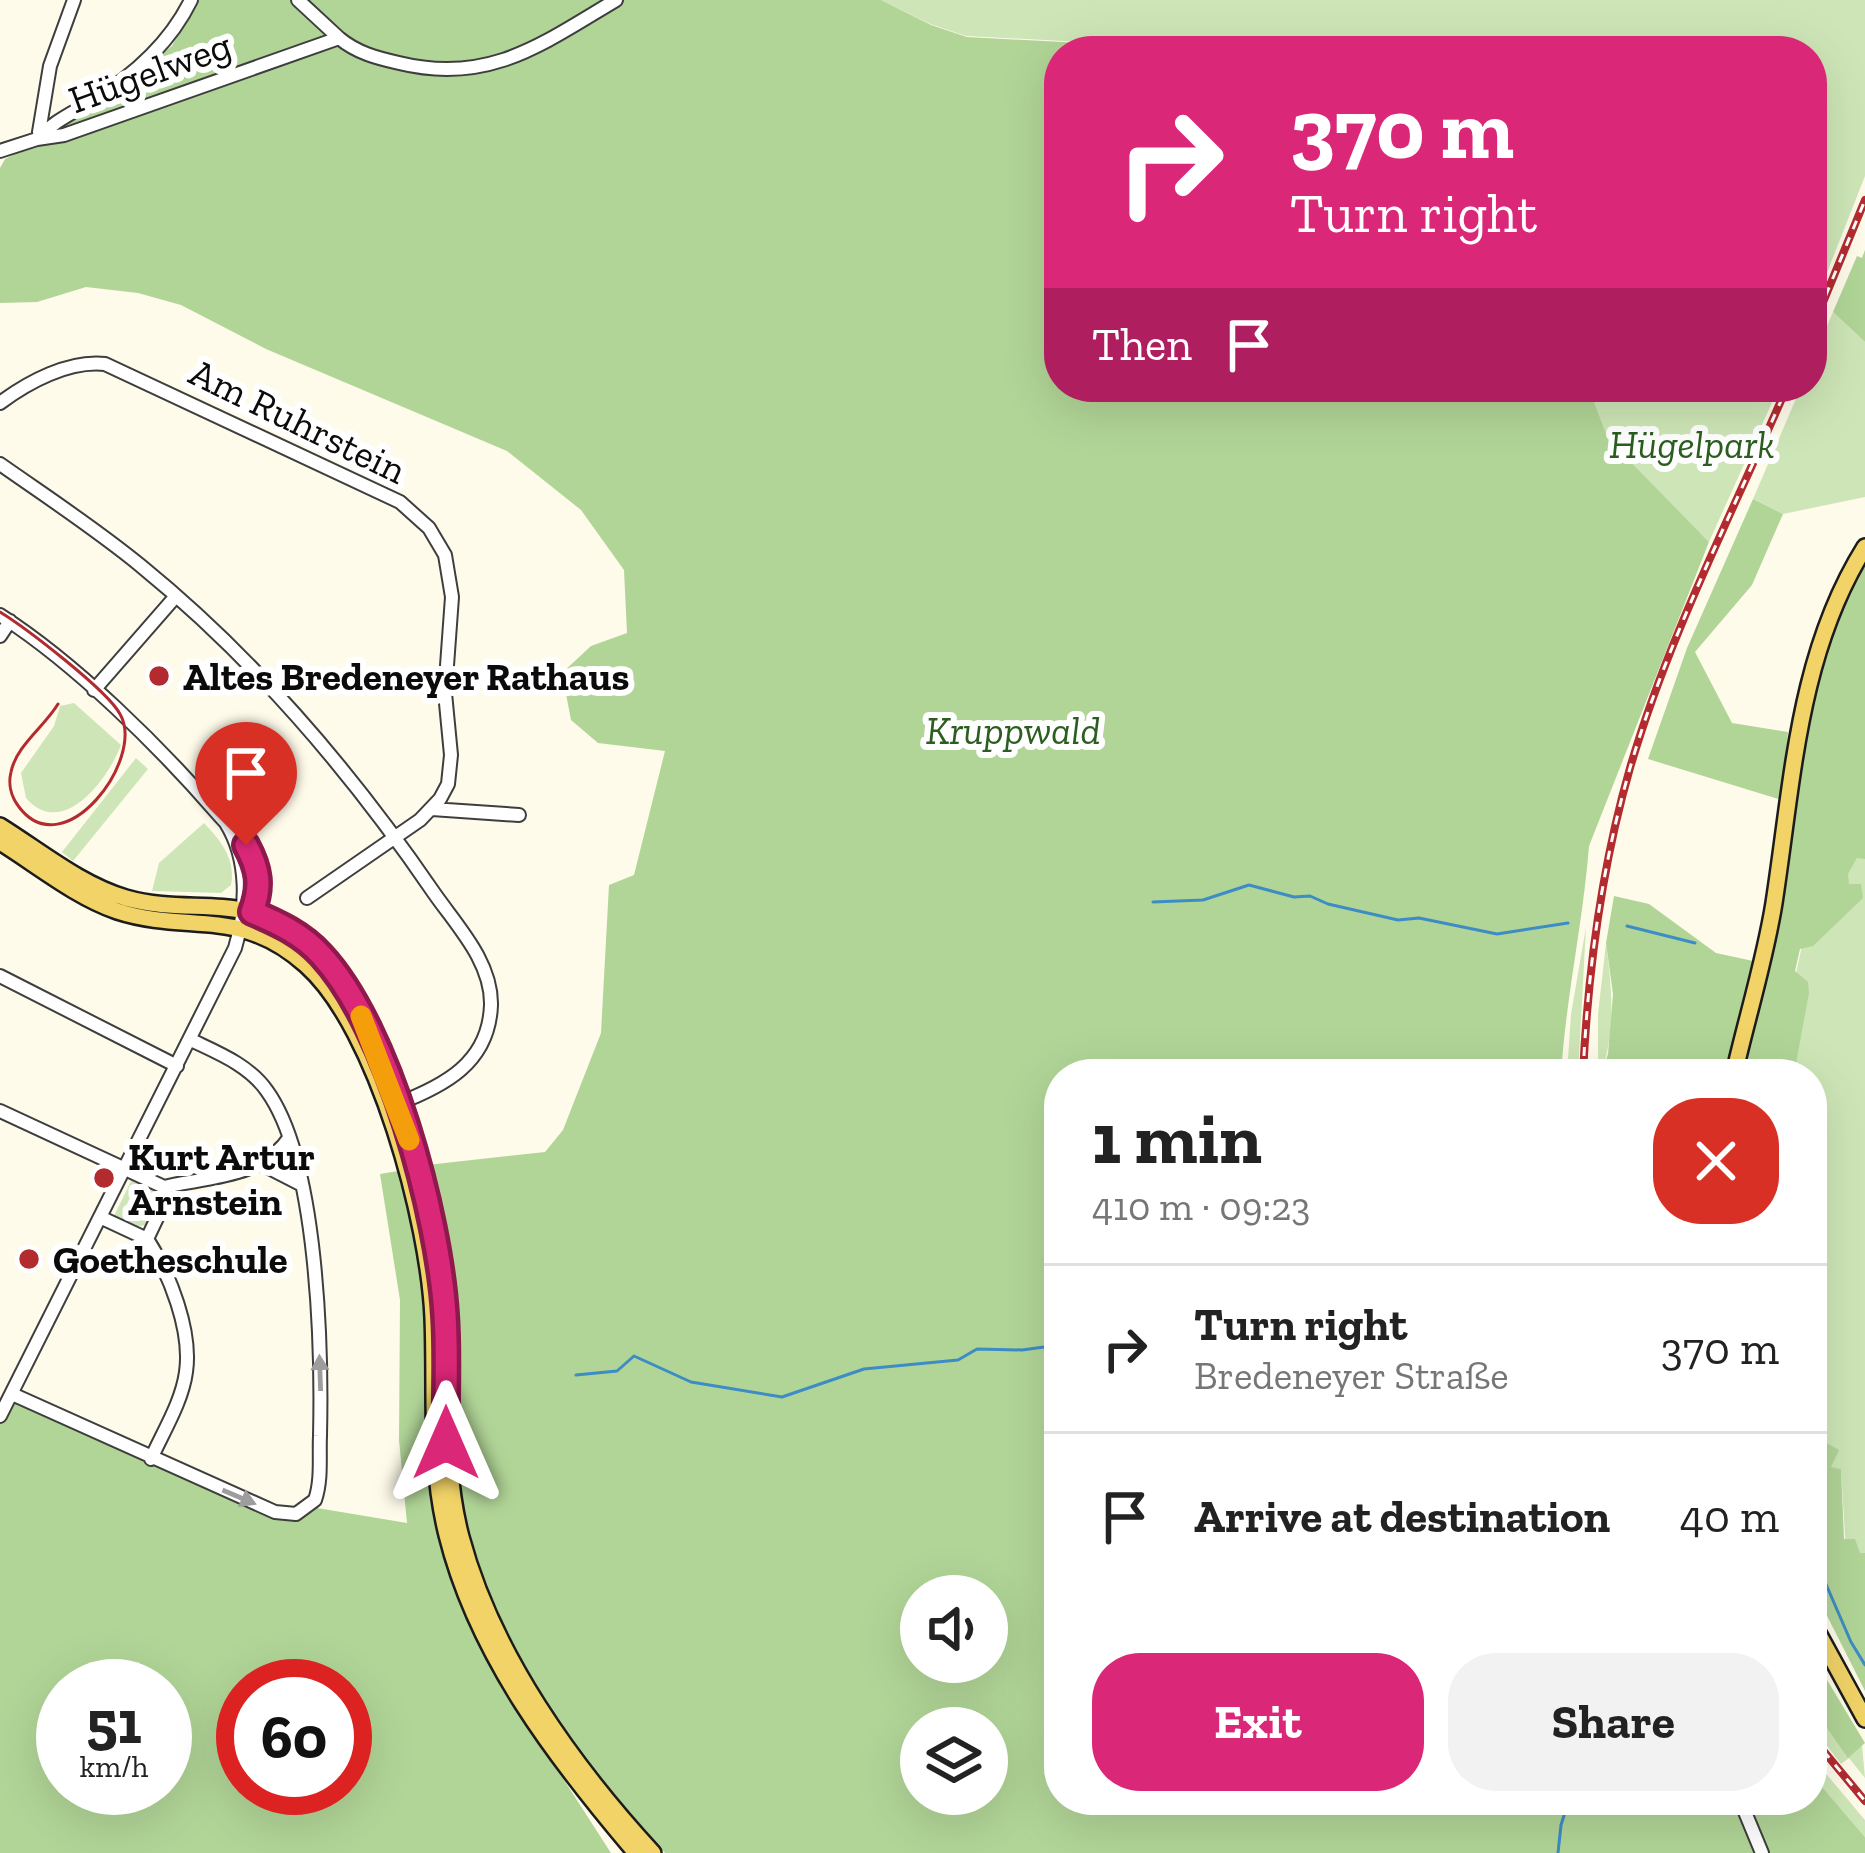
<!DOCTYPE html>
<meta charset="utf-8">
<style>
body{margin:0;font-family:"Zilla Slab",serif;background:#f2f2f2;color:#222;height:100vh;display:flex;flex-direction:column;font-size:45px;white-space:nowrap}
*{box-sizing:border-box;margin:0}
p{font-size:39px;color:#767676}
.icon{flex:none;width:66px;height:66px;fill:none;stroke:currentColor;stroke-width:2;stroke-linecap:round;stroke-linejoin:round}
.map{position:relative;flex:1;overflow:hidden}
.sheet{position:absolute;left:1044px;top:1059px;width:783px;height:756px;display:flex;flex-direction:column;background:#fff;border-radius:48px;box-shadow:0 12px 48px #0002}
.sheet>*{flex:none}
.banner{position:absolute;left:1044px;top:36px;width:783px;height:366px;border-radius:48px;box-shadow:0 12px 48px #0002;background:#db2777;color:#fff;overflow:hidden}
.buttons{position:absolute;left:900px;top:1575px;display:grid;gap:24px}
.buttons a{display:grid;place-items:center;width:108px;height:108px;border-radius:50%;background:#fff;box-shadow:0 12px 48px #0002;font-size:60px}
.speed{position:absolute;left:36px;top:1659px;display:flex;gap:24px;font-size:60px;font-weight:700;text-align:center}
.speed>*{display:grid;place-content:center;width:156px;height:156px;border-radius:50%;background:#fff;box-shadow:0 12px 48px #0002;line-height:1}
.speed small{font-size:30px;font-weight:400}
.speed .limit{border:18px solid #d22;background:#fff;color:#111}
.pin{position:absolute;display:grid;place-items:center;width:102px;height:102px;color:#fff;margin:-123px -51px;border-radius:50% 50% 50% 0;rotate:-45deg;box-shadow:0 0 12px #0007}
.pin .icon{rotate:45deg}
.me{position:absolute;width:132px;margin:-66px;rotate:0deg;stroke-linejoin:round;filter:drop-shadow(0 0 9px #0008)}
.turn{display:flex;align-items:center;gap:42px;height:252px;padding:0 48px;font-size:54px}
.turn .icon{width:156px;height:156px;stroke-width:2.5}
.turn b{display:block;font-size:84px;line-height:102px}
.then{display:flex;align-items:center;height:114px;padding:0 48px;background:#0003;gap:24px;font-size:45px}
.round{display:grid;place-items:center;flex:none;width:126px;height:126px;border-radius:48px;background:#f2f2f2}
.overview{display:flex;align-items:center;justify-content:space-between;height:204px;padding:0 48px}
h1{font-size:72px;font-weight:800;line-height:90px}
.button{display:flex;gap:24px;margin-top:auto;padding:24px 48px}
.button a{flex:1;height:138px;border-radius:48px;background:#db2777;color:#fff;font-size:48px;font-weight:800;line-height:138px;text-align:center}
.button a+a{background:#f2f2f2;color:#222}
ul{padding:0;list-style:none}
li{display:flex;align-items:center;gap:36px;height:168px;padding:0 48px;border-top:3px solid #e0e0e0}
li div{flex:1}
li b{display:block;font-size:45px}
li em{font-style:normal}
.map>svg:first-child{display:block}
.green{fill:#cee6b7}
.forest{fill:#b1d597;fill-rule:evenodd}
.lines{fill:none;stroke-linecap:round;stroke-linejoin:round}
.stream{stroke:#3d8cc5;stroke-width:3}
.minor-casing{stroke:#3e3e3e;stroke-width:16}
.major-casing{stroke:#1c1c1c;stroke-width:20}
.minor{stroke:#fff;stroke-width:12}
.major{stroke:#f1d367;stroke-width:15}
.tram{stroke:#b32b2f;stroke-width:3}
.rail-casing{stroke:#b32b2f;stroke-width:8}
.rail{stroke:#fff;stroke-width:3;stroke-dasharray:9;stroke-linecap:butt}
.oneway{fill:#9d9d9d}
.route-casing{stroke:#8e194d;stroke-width:30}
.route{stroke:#db2777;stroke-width:21}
.slow{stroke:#f59e0b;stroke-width:21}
.poi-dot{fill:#b32b2f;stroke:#fff;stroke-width:4.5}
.labels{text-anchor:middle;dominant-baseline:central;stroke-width:12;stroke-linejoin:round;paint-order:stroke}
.street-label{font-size:39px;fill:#0b0b0b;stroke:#fff}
.park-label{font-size:39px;font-style:italic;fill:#2b5e20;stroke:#fff}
.poi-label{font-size:39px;font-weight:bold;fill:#0b0b0b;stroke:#fff;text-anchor:start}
</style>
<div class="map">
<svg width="1865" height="1853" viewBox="0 0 1865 1853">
<rect width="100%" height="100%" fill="#fefbea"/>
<!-- green -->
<path class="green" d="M881,0H1865V176L1812,311V51H1257L966,36L930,24Z
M1833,312L1865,342V497L1783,514L1753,499L1801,387H1812V361Z
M1587,387H1779L1709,542L1607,440Z
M74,703L121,745C108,780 62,840 26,798L21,773L54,726L60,706Z
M1865,747V1590L1846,1550L1841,1469L1812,1465V1074H1774L1808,918Z
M136,758L148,769L73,861L62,852Z
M204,823C221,841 236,859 231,885L221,893L152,891L159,863Z
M1586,927L1578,1074H1567L1571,1014Z
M1606,943C1612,988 1616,1030 1601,1074H1598V1014Z
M134,1175L160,1194C157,1230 141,1232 113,1218Z
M1812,1707L1848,1757L1862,1745L1865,1778L1849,1758L1841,1764L1812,1726Z
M1812,1757L1865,1820V1837L1812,1775Z"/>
<!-- forest -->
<path class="forest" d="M195,0H881L931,25L967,37L1232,51H1059V387H1588L1608,439L1709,542L1589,846C1583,923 1566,997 1561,1074H1059V1800H1812V1775L1865,1837V1853H665C572,1751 479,1623 460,1482C452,1427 458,1373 456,1318C453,1266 439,1215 427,1165L545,1152L563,1130L601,1033L609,885L634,875L665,751L598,743L571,720L562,673L591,646L627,633L624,570L581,510L507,451L266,349L181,305L138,293L86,287L37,302L0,303V168L5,159L39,142L172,46ZM921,1596H987V1662H921ZM921,1728H987V1794H921Z
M1865,250V342L1833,312L1857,256L1862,258Z
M1753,499L1783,514L1752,585L1695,652L1732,723L1788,732L1782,800L1648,759L1687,648Z
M1865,563V859L1857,858L1848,874L1849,884H1861L1863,898L1813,946L1800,949L1795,971L1808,982L1809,993L1794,1074H1740C1753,1020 1768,966 1778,911C1799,796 1800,664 1865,563Z
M1614,896L1649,904L1716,953L1753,961L1725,1074H1601L1608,1054L1613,994L1606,943Z
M398,1171L419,1258L426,1317L427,1467L448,1568L522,1715L611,1853H0V1419L13,1396L284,1517L311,1507L407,1523L399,1440L400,1300L380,1174ZM63,1686H165V1788H63ZM243,1686H345V1788H243Z
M1816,1437L1839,1450L1831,1467L1841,1469L1844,1539H1855L1860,1553H1865V1691L1812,1586V1457Z
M1812,1655L1865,1743L1848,1758L1812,1707Z"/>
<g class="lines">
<!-- stream -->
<path class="stream" d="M1153,902L1203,900L1249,885L1294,897L1310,896L1328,904L1398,920L1419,918L1497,934L1568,923
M1627,926L1695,943
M576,1375L617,1371L634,1356L691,1382L782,1397L864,1369L958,1360L977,1349L1022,1350L1059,1345
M1812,1552L1851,1642L1865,1665
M1558,1853L1561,1825L1569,1800"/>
<!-- minor casing -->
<g class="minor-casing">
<path id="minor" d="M298,0L339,38
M39,132L50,66L74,0
M38,138C54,121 73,113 92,101C133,76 170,43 191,0
M0,151L37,139L64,135L339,38C357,53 377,58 399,63C489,85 542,44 616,0
M0,403C28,382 69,360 105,364L400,502L429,528L445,555L452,597L445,693L451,755L448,784L440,799L420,820L307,898
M0,464C47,497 96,529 141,566C254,658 352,773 434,893C457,926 492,962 491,1005C489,1063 444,1086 397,1104
M0,615C75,663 159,746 218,814C232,830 249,844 256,865C262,884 258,901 248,918
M0,636L10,621
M94,690L176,596
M432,809L519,815
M0,976L177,1066
M0,1111L164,1187L166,1199L147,1239L102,1218
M263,1165L300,1184
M164,1187C208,1177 263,1177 289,1138
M147,1239C170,1274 192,1331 186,1372C182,1402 163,1432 151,1459
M12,1394L275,1512L296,1514L315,1500C322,1480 319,1456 320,1436C322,1348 318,1162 267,1091C249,1065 218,1053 191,1040
M0,1416L235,948C247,908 249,860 226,823
M1740,1800L1762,1853"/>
</g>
<!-- major casing -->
<g class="major-casing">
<path id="major" d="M0,826C40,851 81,885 126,898C193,917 245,889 308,942C385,1008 437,1212 445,1311C451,1388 441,1462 461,1537C492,1654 572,1765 653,1853
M0,842C37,865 76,897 117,911C188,934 240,906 306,965C378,1029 429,1223 433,1318C436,1392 429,1463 447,1535C477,1656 557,1760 636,1853
M1734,1074C1747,1017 1765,960 1774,903C1793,780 1798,654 1865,547
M1812,1622L1865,1719"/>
</g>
<!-- minor -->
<use href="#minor" class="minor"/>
<!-- major -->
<use href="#major" class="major"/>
<!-- tram -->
<path class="tram" d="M0,612C26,628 107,690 120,714C146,759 64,867 19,807C11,797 8,784 11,772C16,746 45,726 58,704"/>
<!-- rail casing -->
<g class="rail-casing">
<path id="rail" d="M1812,329L1865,200
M1583,1074C1588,969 1601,869 1630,768C1668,637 1733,512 1787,387
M1812,1737L1865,1801"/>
</g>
<!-- rail -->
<use href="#rail" class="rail"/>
</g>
<!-- one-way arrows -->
<defs><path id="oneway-solid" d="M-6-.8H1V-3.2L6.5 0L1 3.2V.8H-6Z" transform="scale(3)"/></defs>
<g class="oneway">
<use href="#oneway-solid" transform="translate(320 1373) rotate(-92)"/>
<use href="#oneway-solid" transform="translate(239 1497) rotate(23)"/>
</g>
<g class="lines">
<!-- route casing -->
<g class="route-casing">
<path id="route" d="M246,845C259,869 262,886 252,912C278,923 302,934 321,955C389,1028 439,1216 445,1315C448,1357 445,1400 446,1443"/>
</g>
<!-- route -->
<use href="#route" class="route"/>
<!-- slow -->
<path class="slow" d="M361,1016L409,1140"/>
</g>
<!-- markers -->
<g class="poi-dot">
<circle cx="159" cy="676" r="12"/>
<circle cx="104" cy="1178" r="12"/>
<circle cx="29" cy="1259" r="12"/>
</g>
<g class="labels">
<!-- street labels -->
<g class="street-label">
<text transform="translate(150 72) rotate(-20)">Hügelweg</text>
<text transform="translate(298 421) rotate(26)">Am Ruhrstein</text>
</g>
<!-- park labels -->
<g class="park-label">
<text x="1692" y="444">Hügelpark</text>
<text x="1013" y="730">Kruppwald</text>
</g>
<!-- poi labels -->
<g class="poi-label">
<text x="183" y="676">Altes Bredeneyer Rathaus</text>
<text x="128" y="1156">Kurt Artur<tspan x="128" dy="45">Arnstein</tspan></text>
<text x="53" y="1259">Goetheschule</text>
</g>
</g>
</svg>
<div class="buttons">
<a><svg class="icon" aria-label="sound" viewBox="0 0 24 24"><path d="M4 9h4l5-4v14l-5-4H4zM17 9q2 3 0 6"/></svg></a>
<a><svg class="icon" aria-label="layers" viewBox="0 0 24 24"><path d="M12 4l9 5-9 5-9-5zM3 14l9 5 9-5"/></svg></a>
</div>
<div class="speed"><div>51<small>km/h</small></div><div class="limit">60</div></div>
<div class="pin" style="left:246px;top:845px;background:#d93025"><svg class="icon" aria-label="arrive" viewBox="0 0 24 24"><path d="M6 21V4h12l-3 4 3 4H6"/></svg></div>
<svg class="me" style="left:446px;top:1443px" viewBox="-20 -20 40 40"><path d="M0-17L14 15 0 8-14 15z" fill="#db2777" stroke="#fff" stroke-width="4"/></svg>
<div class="banner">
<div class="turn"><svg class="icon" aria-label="right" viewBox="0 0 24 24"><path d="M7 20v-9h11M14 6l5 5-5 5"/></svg><div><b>370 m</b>Turn right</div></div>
<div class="then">Then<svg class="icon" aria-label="arrive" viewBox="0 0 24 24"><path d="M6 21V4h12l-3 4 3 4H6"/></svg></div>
</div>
<section class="sheet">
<div class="overview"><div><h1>1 min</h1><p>410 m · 09:23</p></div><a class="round" style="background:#d93025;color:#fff"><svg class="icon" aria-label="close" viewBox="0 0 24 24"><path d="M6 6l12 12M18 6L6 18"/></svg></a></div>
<ul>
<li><svg class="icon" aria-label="right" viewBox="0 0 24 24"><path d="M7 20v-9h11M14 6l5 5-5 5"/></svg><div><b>Turn right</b><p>Bredeneyer Straße</p></div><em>370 m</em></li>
<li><svg class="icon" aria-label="arrive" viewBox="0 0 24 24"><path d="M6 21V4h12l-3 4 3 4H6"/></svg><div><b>Arrive at destination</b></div><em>40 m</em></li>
</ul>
<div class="button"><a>Exit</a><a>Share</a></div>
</section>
</div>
